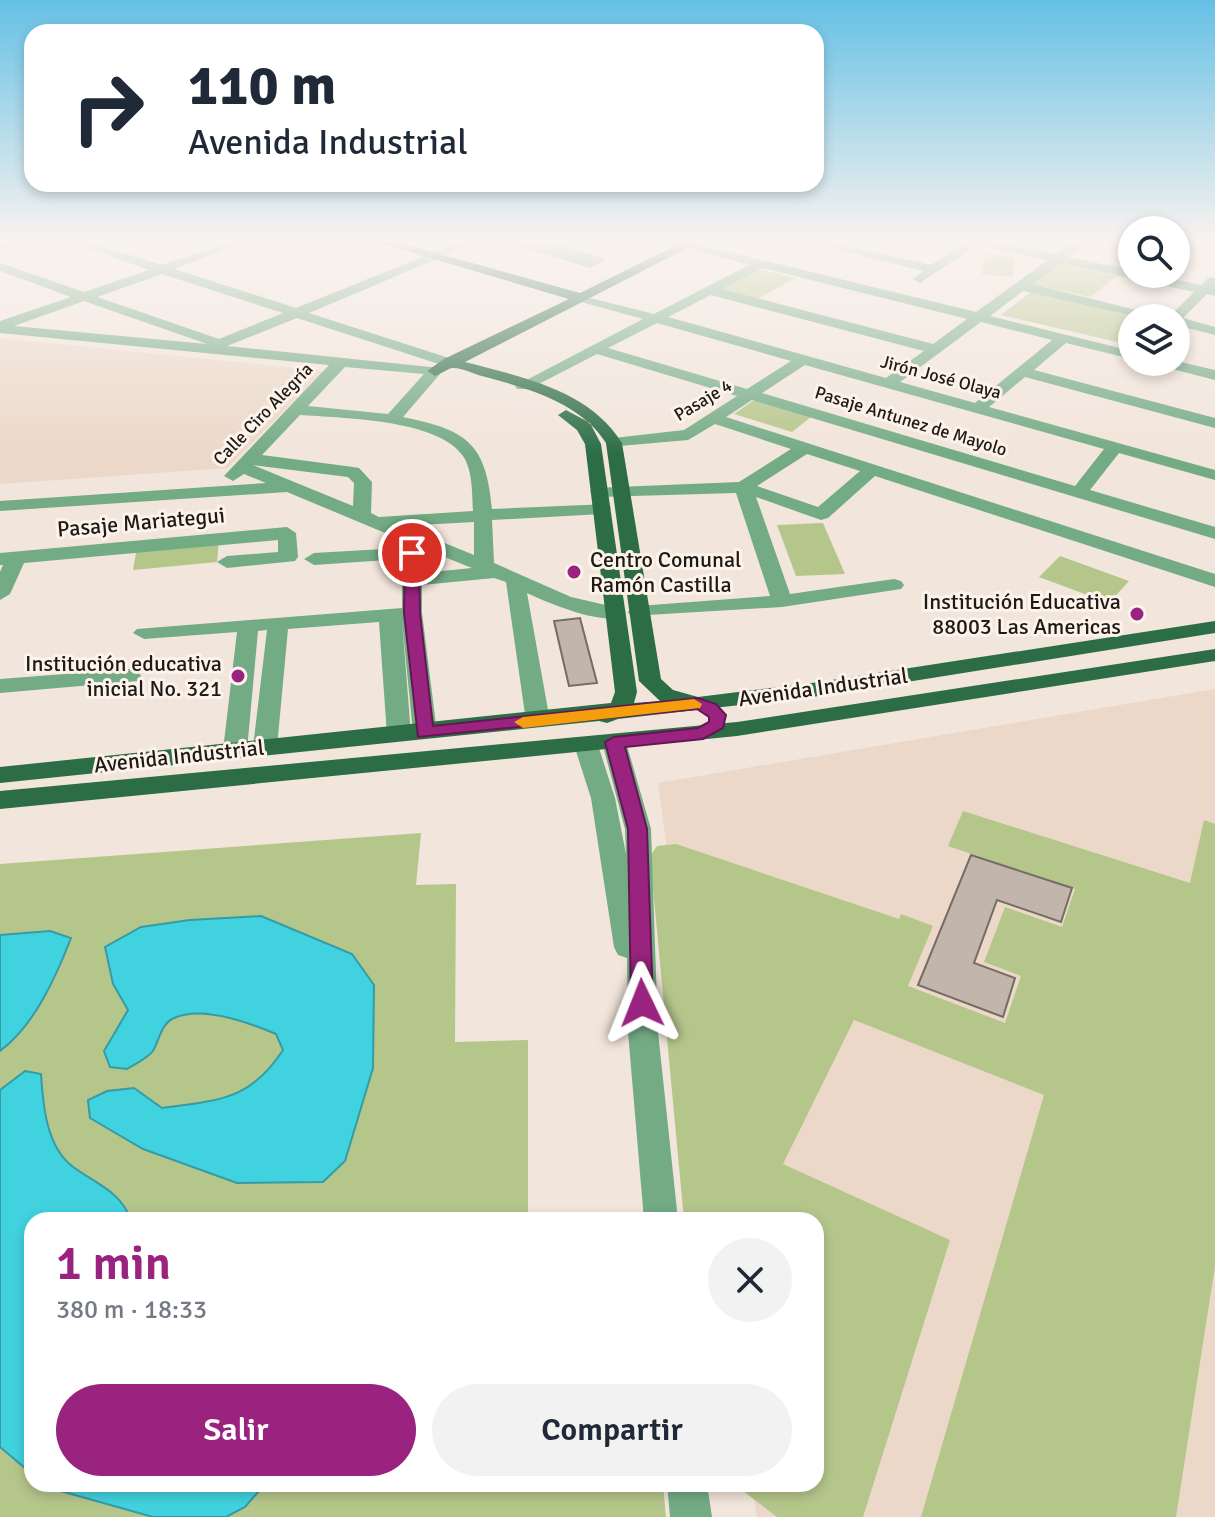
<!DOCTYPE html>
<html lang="es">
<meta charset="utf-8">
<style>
body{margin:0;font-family:Signika,sans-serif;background:#f2f2f3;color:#1f2937;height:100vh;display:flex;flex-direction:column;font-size:30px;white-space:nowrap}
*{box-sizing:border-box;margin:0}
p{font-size:26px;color:#747a83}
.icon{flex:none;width:44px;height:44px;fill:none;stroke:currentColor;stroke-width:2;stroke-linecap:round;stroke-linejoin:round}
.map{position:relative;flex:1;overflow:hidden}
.sheet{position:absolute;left:24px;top:1212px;width:800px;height:280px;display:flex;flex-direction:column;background:#fff;border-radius:24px;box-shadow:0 4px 12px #0003}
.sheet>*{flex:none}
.banner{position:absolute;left:24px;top:24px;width:800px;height:168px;border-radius:24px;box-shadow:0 4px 12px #0003;background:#fff;color:#1f2937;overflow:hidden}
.controls{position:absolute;left:1118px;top:216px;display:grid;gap:16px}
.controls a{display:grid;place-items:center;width:72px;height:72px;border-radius:50%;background:#fff;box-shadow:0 4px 12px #0003;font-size:40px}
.pin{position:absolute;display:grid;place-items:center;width:68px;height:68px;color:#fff;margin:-34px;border:4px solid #fff;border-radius:50%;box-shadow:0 2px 8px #0007}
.me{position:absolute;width:88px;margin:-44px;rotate:358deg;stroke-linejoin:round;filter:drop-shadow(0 0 6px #0008)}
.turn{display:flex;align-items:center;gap:28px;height:168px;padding:0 32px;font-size:36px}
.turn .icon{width:104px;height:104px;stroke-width:2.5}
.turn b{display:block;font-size:56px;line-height:68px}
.round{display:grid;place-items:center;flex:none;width:84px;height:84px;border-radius:42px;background:#f2f2f3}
.overview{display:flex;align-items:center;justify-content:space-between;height:136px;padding:0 32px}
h1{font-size:48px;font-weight:600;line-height:60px;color:#99237e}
.primary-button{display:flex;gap:16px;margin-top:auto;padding:16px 32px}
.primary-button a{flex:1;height:92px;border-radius:48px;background:#99237e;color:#fff;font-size:32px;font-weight:600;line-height:92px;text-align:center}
.primary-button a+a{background:#f2f2f3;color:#1f2937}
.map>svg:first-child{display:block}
.built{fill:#ebd8c9}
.green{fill:#b5c68b}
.water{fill:#41d2e0;stroke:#369ba3;stroke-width:2}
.building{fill:#c2b5ac;stroke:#776b63;stroke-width:2}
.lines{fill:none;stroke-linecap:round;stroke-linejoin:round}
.minor{fill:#73ab85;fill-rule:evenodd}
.major{fill:#2c6d46;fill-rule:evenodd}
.route{fill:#99237e;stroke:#631752;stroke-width:2}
.slow{fill:#f59e0b}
.poi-dot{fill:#99237e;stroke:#fdf3eb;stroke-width:3}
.labels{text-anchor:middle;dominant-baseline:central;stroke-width:6;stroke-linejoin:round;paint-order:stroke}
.far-street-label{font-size:18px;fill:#1e1a16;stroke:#fdf3eb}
.street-label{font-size:22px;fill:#1e1a16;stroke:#fdf3eb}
.poi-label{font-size:22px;fill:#1e1a16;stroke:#fdf3eb;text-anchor:end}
</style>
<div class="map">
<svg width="1215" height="1517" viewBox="0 0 1215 1517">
<rect width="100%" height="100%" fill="#f2e5db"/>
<!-- built -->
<path class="built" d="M264,241H321L281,256L249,247Z
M0,338L324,371L227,468L0,484Z
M1215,689V1517H757L752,1484H816V1220H717L658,783Z"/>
<!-- green -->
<path class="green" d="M986,254L1015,257L1013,277L982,274Z
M1061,263L1117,276L1090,297L1032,284Z
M755,268L796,278L757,299L715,289Z
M1031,292L1147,318H1132V339L1126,344L1001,315Z
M754,400L811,417L792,432L734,414Z
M823,523L845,574L796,576L777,525Z
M219,540L217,562L133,570L137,547Z
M1060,556L1129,581L1109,603L1039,577Z
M963,811L1190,883L1204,820L1215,824V1266L1176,1517H921L1044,1095L854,1020L783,1164L950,1240L863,1517H777L734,1484H816V1220H684L650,856L657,846L676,844L899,919L901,914L933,926L908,986L1005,1023L1021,976L984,962L1005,907L1062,927L1075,889L948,846Z
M421,833L416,885L456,884L455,1042L528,1040V1220H32V1484H663L666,1517H0V864Z"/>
<!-- water -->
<path class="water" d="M261,916L352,954L374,985L373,1068L345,1161L323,1182L237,1183L143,1149L90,1118L88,1100L107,1091L134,1088L162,1108C218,1100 250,1101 283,1050L276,1034C250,1023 200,1004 172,1019C161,1025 159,1041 153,1051C148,1058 135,1064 127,1069L110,1067L104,1051L128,1010L113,984L105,947L141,927L190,920Z
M50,931L71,938C56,977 34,1026 0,1051V935Z
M25,1071L41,1074C43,1104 46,1146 72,1166C94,1183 121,1191 131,1220H32V1474L0,1447V1090Z
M44,1484H265L245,1507L226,1517H153L50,1488Z"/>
<!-- building -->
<path class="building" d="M580,618L597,683L569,686L554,621Z
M971,855L1072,888L1061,922L997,900L974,963L1015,978L1003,1017L918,985Z"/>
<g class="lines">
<!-- minor -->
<path class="minor" d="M6,241H25L0,251V243Z
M68,241H87L162,265L231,241H249L174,269L296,308L462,241H479L309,313L452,359V365H442L297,318L227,346L440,368V374L403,417C467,430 486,443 492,509L608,504L611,508L602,514L492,520L494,563L571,597L623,609L626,613C611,630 546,602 527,593L550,721L546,726H530L526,721L506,582L494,578L422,585V613L437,733L433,738H417L413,733L402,620L411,735L407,740H391L387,735L379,622L288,629L277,747L273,752H257L253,747L267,630L258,631L247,750L243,755H227L223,750L237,632L144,639L133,633L137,629L402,608V559L314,565L304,559L314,553L402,548V540L287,492L0,511V501L266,483L244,474L233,481L224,476L329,365L0,333V321L71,297L0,271V263L84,292L149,270ZM162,274L283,313L219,339L97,297ZM84,301L207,344L14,326ZM345,367L424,374L388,414L308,406ZM300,415C341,418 438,419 463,456C473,471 472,494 473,511L379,517L371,513L372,482L359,468L353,467L262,455ZM253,465L348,477L354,483L353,506ZM474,522V555L403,526ZM422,548L472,568L422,573Z
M501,241H548L607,259L590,268Z
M662,241H684L976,312L1048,260L977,245L920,283L913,279L923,271L804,241H827L931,265L966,241H994L1056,254L1074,241H1088L1068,257L1132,270V274H1149L1201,285L1208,278H1215V296L1207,294L1183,318L1215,327V335L1176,325V318H1143L1023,291L990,316L1132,351V359L1066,343L1034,370L1215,418V428L1025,377L989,407L1215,470V480L1119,453L1090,490L1215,527V539L752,400L726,417L1215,574V587L875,476L828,518L821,520L756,497L790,594L894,579L901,581L904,585L901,589L782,607L631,616L628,612L631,608L638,606L770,596L736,493L599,497L590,492L593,488L739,482L791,449L715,424L688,440L608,447L606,443L614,438L684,430L737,396L597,354L529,389H517L515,386L643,319L574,300V294L654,314L749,265ZM1061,263L1194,292L1168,318L1032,284ZM763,268L967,319L933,344L722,289ZM711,295L924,351L886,378L668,317ZM981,322L1052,340L975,403L900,382ZM657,323L791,361L747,389L608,348ZM805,365L1104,449L1075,486L762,393ZM807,454L860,471L818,507L757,486Z
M1176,361L1215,370V380L1157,365L1154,362Z
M287,527L296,533L298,557L295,561L227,568L217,562L227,556L278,552V540L24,563L10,594L0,600V572L3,565H0V553Z
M130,669L138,671L141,676L138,681L0,693V679Z
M614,734L622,737L626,742L651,829L658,1032L678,1220H644L628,1032L627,958L618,955L614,947L591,798L574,745L578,740H594L598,745L615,798L626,854L625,829L602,742L606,737Z
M667,1484H707L712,1517H670Z"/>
<!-- major -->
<path class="major" d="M373,241H393L580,293L685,241H701L465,362C522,377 589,390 622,443L661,679L673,690L698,697L819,682L1215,621V633L819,696L618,719L607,723L599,721L0,783V767L611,703L615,692L585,444L577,430L558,415L566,410L590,423L601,444L637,692L634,703L660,701L639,681L606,443C580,402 526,388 482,376C474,374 460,367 452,368C447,369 441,374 435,376L427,371L444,359L569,299Z
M1215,649V661L737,736L0,809V791L737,722Z"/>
</g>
<!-- sky -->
<linearGradient id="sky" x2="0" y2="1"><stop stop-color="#65c0e5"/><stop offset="0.53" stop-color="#f9f3ef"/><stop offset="1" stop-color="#f9f3ef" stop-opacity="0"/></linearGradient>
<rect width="1215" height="454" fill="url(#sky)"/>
<!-- route -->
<path class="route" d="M412,549L419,553L420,613L433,726L698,698L716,704L726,715L723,728L703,739L625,747L647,829L653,1003L650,1009L642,1012L634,1009L631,1003L628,829L605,742L614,737L698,728L709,722V717L697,709L418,737L404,613L405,553Z"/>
<!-- slow -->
<path class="slow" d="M694,699L702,704L700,708L523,728L514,722L523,717Z"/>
<!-- markers -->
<g class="poi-dot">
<circle cx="574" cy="572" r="8"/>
<circle cx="1137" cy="614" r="8"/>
<circle cx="238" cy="676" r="8"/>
</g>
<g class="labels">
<!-- far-street labels -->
<g class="far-street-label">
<text transform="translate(941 377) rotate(15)">Jirón José Olaya</text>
<text transform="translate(703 400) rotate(-31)">Pasaje 4</text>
<text transform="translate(263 414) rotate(-46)">Calle Ciro Alegría</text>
<text transform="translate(911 421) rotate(17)">Pasaje Antunez de Mayolo</text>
</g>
<!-- street labels -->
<g class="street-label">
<text transform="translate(141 522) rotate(-5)">Pasaje Mariategui</text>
<text transform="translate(823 687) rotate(-8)">Avenida Industrial</text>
<text transform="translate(179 756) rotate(-6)">Avenida Industrial</text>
</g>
<!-- poi labels -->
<g class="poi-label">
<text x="590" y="559" text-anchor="start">Centro Comunal<tspan x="590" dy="25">Ramón Castilla</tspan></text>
<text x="1121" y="601">Institución Educativa<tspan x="1121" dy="25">88003 Las Americas</tspan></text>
<text x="222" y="663">Institución educativa<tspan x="222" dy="25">inicial No. 321</tspan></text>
</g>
</g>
</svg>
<div class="controls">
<a><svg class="icon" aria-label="search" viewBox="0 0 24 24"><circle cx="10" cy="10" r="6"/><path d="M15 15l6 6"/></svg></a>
<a><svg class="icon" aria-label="layers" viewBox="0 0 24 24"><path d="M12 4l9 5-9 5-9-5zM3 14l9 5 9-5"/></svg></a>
</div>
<div class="pin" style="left:412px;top:553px;background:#d93025"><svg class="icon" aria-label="arrive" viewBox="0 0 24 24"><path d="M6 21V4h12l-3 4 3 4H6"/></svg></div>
<svg class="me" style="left:642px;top:1003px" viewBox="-20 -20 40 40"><path d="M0-17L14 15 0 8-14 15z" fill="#99237e" stroke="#fff" stroke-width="4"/></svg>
<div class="banner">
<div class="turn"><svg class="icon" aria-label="right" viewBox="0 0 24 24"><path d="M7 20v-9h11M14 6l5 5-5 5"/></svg><div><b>110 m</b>Avenida Industrial</div></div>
</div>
<section class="sheet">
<div class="overview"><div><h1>1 min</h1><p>380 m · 18:33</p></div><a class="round"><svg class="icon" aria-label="close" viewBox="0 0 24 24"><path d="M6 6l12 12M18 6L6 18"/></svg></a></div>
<div class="primary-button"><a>Salir</a><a>Compartir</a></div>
</section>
</div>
